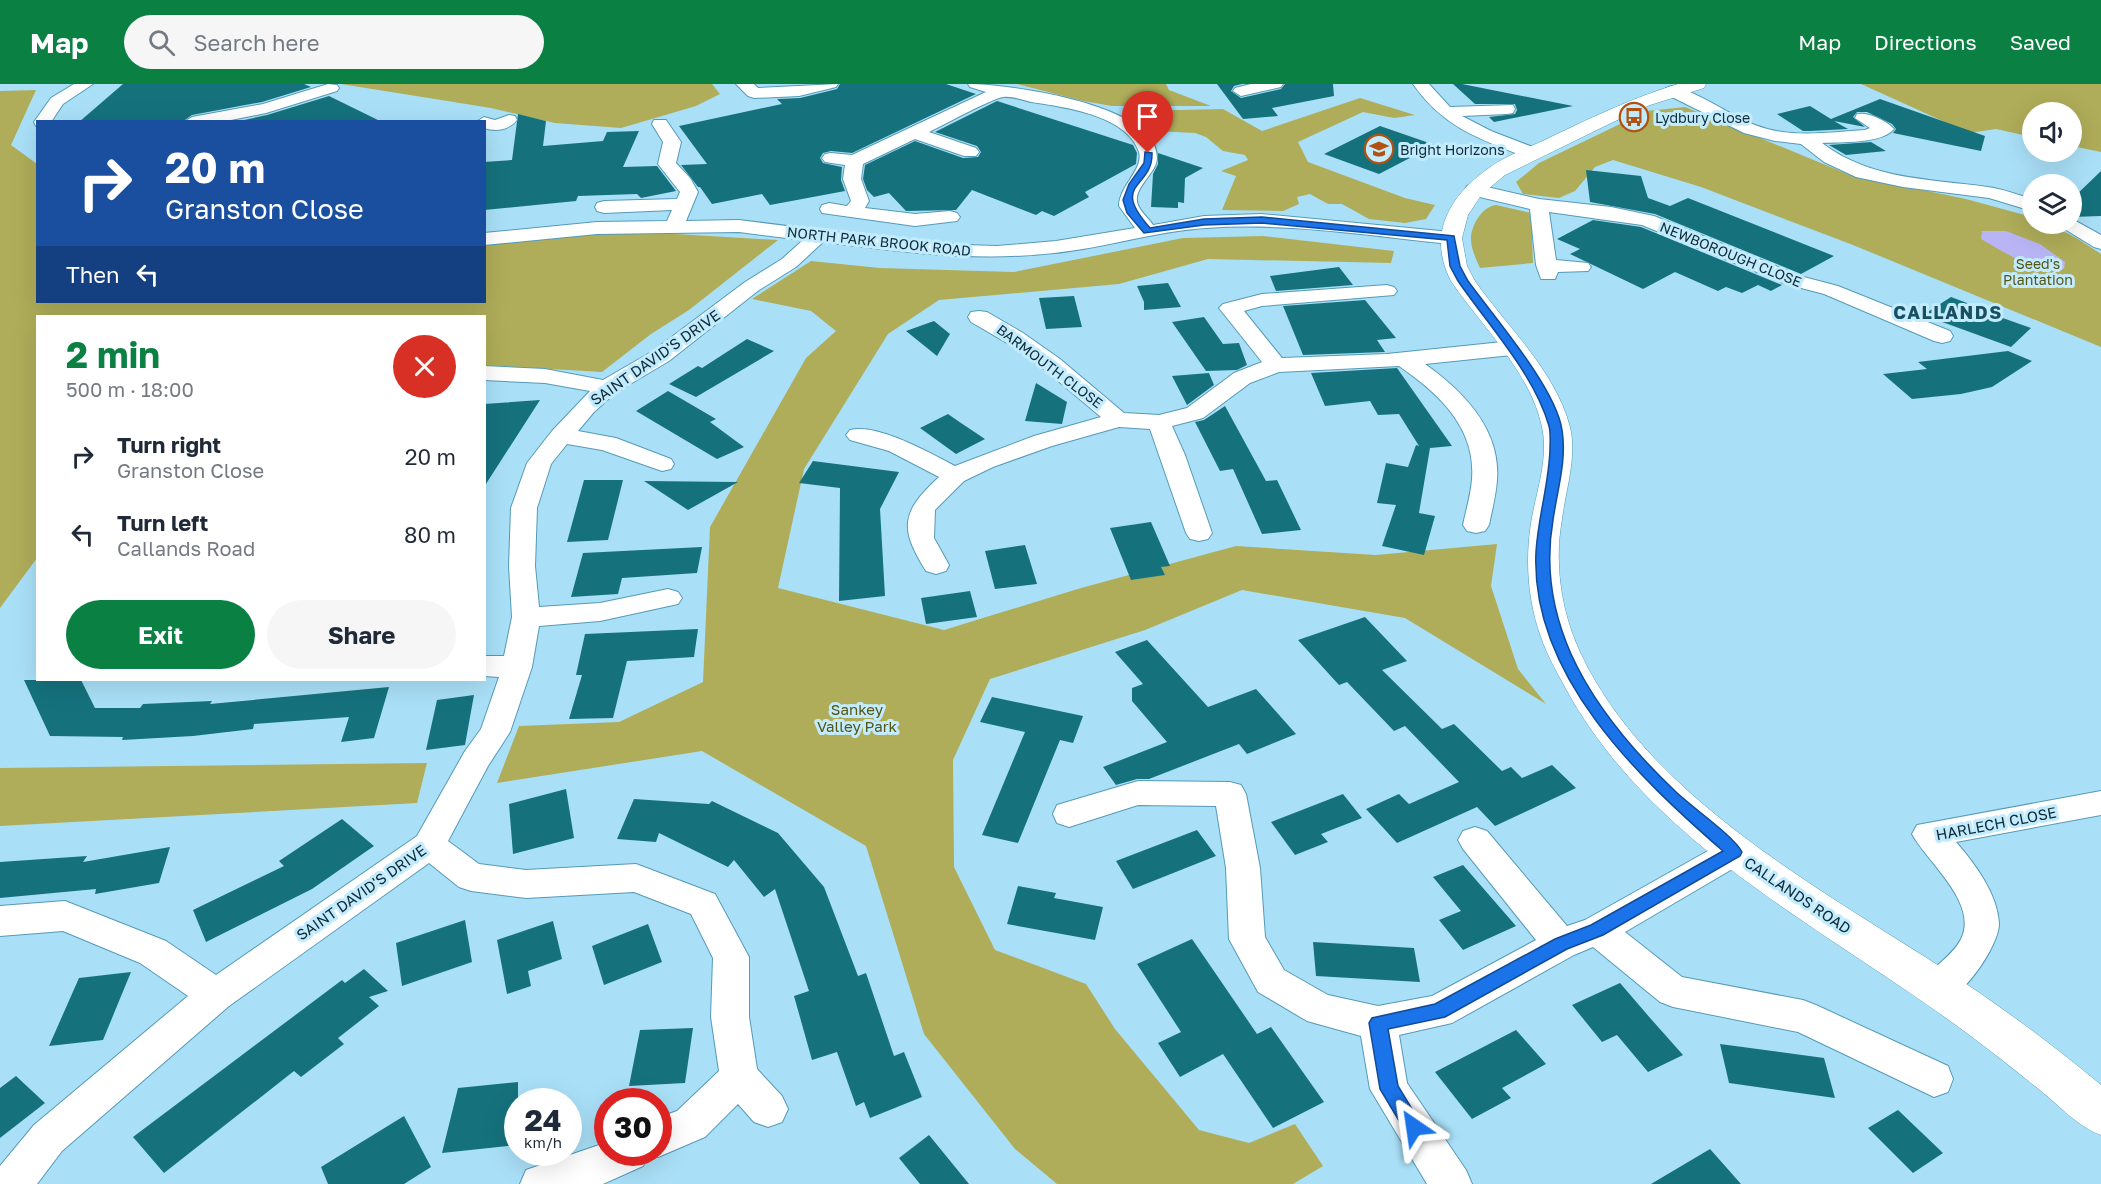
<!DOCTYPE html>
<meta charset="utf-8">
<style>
body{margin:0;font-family:"Golos Text",sans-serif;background:#f6f6f7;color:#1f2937;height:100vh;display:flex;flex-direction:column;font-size:22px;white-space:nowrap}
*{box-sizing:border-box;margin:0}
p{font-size:20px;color:#747a83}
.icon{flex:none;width:33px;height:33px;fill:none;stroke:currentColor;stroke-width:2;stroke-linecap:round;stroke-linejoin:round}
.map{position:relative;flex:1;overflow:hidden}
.sheet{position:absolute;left:36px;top:231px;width:450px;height:366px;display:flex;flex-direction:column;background:#fff;border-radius:0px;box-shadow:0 6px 24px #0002}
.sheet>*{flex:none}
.hud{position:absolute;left:36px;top:36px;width:450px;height:183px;border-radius:0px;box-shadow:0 6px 24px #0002;background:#1a4fa0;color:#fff;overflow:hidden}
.tools{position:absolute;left:2022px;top:18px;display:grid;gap:12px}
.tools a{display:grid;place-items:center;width:60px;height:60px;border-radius:50%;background:#fff;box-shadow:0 6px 24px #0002;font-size:30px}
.speed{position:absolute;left:504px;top:1004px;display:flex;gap:12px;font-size:30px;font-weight:700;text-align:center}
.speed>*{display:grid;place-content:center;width:78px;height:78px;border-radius:50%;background:#fff;box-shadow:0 6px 24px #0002;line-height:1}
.speed small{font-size:15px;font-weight:400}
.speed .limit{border:9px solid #d22;background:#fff;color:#111}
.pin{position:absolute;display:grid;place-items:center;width:51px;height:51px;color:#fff;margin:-62px -26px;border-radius:50% 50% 50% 0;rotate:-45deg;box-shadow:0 0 6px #0007}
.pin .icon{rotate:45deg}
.me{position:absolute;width:66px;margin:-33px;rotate:328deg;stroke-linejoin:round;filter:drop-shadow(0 0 4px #0008)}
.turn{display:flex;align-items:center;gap:21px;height:126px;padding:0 30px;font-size:27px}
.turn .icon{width:78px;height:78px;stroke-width:2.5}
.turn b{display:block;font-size:42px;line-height:51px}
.then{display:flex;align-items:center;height:57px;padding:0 30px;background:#0003;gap:12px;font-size:22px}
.round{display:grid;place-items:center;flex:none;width:63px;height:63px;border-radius:32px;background:#f6f6f7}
.overview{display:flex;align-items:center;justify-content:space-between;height:102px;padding:0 30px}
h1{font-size:36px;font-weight:700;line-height:45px;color:#0b8043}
.cta{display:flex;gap:12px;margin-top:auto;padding:12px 30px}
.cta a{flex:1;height:69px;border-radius:36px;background:#0b8043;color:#fff;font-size:24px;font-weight:700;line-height:69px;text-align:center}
.cta a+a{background:#f6f6f7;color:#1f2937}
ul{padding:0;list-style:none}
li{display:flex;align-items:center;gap:18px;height:78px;padding:0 30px}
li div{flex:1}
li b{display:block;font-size:22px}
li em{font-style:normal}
header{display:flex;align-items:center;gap:36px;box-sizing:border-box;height:84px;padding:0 30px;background:#0b8043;color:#fff}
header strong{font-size:28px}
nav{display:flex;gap:33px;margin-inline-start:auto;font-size:21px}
.search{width:420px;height:54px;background:#f6f6f7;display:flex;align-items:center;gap:15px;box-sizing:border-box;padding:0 21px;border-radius:33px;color:#747a83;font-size:22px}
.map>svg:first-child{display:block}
.green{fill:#afad59}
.water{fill:#b9b5f5}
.building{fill:#15727d}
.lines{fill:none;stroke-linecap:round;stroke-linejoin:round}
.minor-casing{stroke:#559ab7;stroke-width:2}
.tertiary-casing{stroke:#559ab7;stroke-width:1}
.minor{fill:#fff;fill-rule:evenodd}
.tertiary{fill:#fff;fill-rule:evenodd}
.route{fill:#1a73e8;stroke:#114b97;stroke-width:1.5}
.labels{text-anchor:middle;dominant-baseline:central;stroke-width:6;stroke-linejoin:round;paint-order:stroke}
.far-poi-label{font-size:14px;fill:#0e2b37;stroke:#c2ebfd;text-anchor:start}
.far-street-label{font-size:14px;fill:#0e2b37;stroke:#c2ebfd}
.far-park-label{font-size:14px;fill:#575512;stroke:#c2ebfd}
.street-label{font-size:15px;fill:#0e2b37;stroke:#c2ebfd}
.park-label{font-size:15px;fill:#575512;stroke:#c2ebfd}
.far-district-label{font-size:18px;font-weight:bold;letter-spacing:1.5px;fill:#184f63;stroke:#c2ebfd}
</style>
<header>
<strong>Map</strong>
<div class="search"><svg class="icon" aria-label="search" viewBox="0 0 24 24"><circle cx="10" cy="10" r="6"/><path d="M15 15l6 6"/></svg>Search here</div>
<nav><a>Map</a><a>Directions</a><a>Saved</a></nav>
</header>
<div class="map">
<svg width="2101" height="1100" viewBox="0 0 2101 1100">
<rect width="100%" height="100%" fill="#a9e0f8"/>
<!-- green -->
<path class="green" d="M341,0H712L720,10L696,22L621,44L555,39L491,24Z
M1017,0H1166L1169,6L1211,22H1112L1083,17Z
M1861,0H2101V68L2072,62V28H2032V53L1996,45L1969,49Z
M36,6L11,61L37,80L38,218H484L485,155L642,148L778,156L689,226L651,250L602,288L485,281L484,232H38L37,474L0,524V7Z
M1360,14L1415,31L1394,34L1363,28L1298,58L1308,78L1405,114L1435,121L1426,135L1405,139L1369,135L1342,120H1328L1310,110L1297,113L1299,120L1283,127L1222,126L1236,92L1221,87L1248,76L1245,71L1223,67L1206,53L1195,49L1154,47L1128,32V29L1137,27L1223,25L1262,47Z
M1685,23L1850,91L1966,115L2032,133V140C2058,140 2080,156 2101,170V263L1853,161L1701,103L1613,76L1595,83L1575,107L1559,114L1523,110L1516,98L1539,79L1647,27Z
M1496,121L1531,129L1533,179L1480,184C1476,175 1470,163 1471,152C1473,139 1482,123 1496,121Z
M1263,152L1394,167L1391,179L1208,175L1119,200L939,216L888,250L804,385L778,504L944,546L1081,504L1236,462L1376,471L1497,460L1491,502L1518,585L1546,620L1405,534L1242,506L1145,546L990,595L953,676L954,783L995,866L1086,900L1115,945L1199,1046L1249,1059L1295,1040L1323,1082L1293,1100H1057L1015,1065L924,950L866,762L702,667L497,699L519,642L619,638L703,598L710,443L806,274L836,247L811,227L752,215L811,177L880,184L1014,188L1183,154Z
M427,679L417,719L0,742V684Z"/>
<!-- water -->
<path class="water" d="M1982,147H2006L2040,160L2065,178L2064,185C2037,190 2004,168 1981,155Z"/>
<!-- building -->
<path class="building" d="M123,0H304L311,3L262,18L192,31L182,38H79Z
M840,0H946L976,10L852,69L831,67L823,69L820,74L823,79L842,83L841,96L845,107L770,121L762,110L712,120L700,103H698L681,81L707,80L679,42L782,20L777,15L800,14L837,5Z
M1217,0H1242L1234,2L1231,7L1241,14L1281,5L1285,0H1333L1334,12L1272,24L1278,32L1243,35Z
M1453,0H1462L1573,22L1494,38L1489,33L1515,30L1517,26L1515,20H1475Z
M329,12L382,38H235L267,31Z
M1880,15L1985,52L1981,67L1893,49L1896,45L1892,40L1867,28H1857L1853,33L1865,43L1834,37L1848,45L1810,47H1803L1777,30L1810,22L1831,35Z
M997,17L1133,61L1137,69L1136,80L1085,108L1089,113L1054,132L1042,127L1036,131L972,106L956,126L906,127L889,109L874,113L867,106L863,95L865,81L915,57L963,74L978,73L981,68L977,62L935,48Z
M518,30L546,37L543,62L603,57L607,48L639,47L623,83L657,82L676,107L641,114L637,110L578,112L576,117L484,126V78L512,76Z
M1380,42L1435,61L1379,90L1324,70Z
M1871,58L1886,67L1846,71L1829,61Z
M1158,69L1203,84L1185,94L1184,119L1178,118V124L1151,123L1153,90L1158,80Z
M1586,86L1641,92L1648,114L1670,122L1688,114L1834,172L1801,190L1655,130L1590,118Z
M2101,87V132L2072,133V115Z
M1593,136L1641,143L1782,201L1771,207L1758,201L1742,209L1726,203L1718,207L1675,188L1643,205L1570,170L1580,165L1557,155Z
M1339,183L1353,201L1276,207L1270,192Z
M1168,199L1181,223L1144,226V218L1137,202Z
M1074,212L1082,243L1046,245L1039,214Z
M1951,213L1999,231L1997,232L2031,244L2011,263L1923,231Z
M1365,216L1396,254L1377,256L1385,268L1303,271L1283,222Z
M1204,233L1223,260L1239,259L1247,281L1237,286L1206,287L1172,238Z
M934,237L950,250L937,272L906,247Z
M747,255L774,267L696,313L669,300L698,282L702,284Z
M2008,267L2032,277L1992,303L1961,310L1912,315L1883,290L1927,285L1918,278Z
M1397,284L1452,362L1430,364L1419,429L1435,432L1424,471L1382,462L1396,421L1377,419L1386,379L1408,383L1416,361L1419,362L1399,330L1378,331L1370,317L1325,322L1311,289Z
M1209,289L1214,301L1187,321L1172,292Z
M1036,299L1067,318L1062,340L1025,337Z
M668,307L716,335L710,338L744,363L717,375L636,327Z
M540,316L484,403V320Z
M1225,322L1266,397L1277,396L1301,446L1262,450L1233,385L1220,387L1195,338L1204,336Z
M948,330L961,339L985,355L956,370L920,344Z
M813,377L899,388L880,425L885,512L839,517L840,404L799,399Z
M584,396H623L608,456L567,458Z
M644,397L738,398L688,426Z
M1151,438L1170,482L1161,483L1165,491L1131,496L1110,444Z
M1025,461L1037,500L995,505L985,467Z
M702,463L697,489L622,494L618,510L571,513L583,469Z
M970,507L977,533L926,540L921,514Z
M1365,533L1407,577L1382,586L1442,645L1454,640L1502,687L1511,683L1522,694L1552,681L1576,704L1495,742L1477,723L1397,759L1366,725L1399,710L1409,720L1459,698L1405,642L1394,647L1347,598L1339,601L1298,556Z
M698,545L694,573L627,577L613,634L569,635L582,591H576L585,550Z
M1147,556L1208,623L1256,605L1296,650L1247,670L1239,660L1149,695H1137L1116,701L1103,683L1167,658L1132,617V604L1143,600L1115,568Z
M24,596H81L95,624H140L143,620L212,617L210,620L389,603L374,654L341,658L349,633L254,640L253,645L193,652L122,656L123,653L50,652Z
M474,611L465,661L426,666L437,616Z
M992,613L1083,632L1073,659L1060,656L1018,759L982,751L1025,648L980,638Z
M566,705L574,754L513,770L509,720Z
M1343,710L1362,734L1321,750L1328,758L1295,771L1271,738Z
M634,715L709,720L712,717L778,749L824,803L858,892L866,889L894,972L904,968L922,1013L870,1034L864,1018L856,1022L837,968L812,976L794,912L809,907L775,805L764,813L734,776L728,783L659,749L656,758L617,755Z
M342,735L374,762L312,805L206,858L193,826L284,782L279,777Z
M1197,746L1216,772L1133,805L1116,777Z
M170,763L159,799L95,810L96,805L0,814V778L87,772L83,778Z
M1463,781L1516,842L1463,866L1439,836L1461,827L1433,793Z
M1018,802L1056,809L1054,814L1103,823L1095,856L1007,840Z
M465,836L472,878L402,902L396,859Z
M553,837L562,875L528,887L531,902L507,910L497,856Z
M648,840L662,878L604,901L592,862Z
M1192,855L1257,950L1271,943L1324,1018L1273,1044L1223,970L1180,993L1158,959L1181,948L1137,880Z
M1313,858L1414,864L1420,898L1316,892Z
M364,885L388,907L369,913L379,922L338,954L344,960L301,993L294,987L164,1089L133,1053L342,896L345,899Z
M131,888L103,956L49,962L79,894Z
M1620,899L1651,935L1683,971L1648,988L1617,951L1602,958L1572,921Z
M693,944L685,999L629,1002L640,946Z
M1516,946L1546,980L1502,1004L1511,1014L1472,1035L1435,988Z
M1720,960L1824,974L1835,1014L1729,999Z
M16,992L45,1019L0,1054V1004Z
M518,998V1061L442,1069L458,1004Z
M1898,1026L1943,1069L1913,1089L1868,1044Z
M404,1032L431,1083L404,1100H328L321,1083Z
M929,1051L969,1100H920L899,1074Z
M1710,1065L1741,1100H1651Z"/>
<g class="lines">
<!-- minor casing -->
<g class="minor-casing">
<path id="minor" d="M74,0H93L63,20L51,38H38L36,42L34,38L51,14Z
M328,0L337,1L339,4L337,7L266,29L221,38H184L192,33L263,20Z
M736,0H754L758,4L838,0L836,3L799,12L754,14L748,12Z
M968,0C1007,0 1158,20 1157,74C1157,90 1129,106 1139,123C1142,129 1149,135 1153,141L1204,132L1261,130L1451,148L1458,150L1461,154L1458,158L1451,160C1370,152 1288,138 1206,144C1155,147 1105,164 1054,169C975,178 902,168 823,158L796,183L759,206L669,277L615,309L594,328L578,347L616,354L671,375L674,380L671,385L662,387L602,366L567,360L551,380L537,424L535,482L539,523L600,519L668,505L678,508L682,514L678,520L600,537L539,542L532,583L510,648L488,682L448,757L479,780L526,786L636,780L715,810L749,873V933L757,985L782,1012L788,1025L782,1038L768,1043L754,1038L738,1020L705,1053L658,1073L649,1069L643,1082L603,1100H520L526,1086L608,1058V1068H658V1034L677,1027L719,987L711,933L713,874L691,830L634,808L526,814L471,807L459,803L429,779L229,922L62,1067L37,1100H0V1082L34,1041L188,912L140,879L63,847L0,852V822L65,817L166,857L216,891L417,752L465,667L481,645L499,593L484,592V572H504L512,533L509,482L511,424L527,379L552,347L590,307L545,299L484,296V282L545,285L603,296L653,267L745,198L782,175L803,156L739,148L597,150L484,161V149L597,138L667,137L672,126L604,129L597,127L595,123L597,119L604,117L677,115L680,108L658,80L663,58L652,40L654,36H666L681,58L676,79L690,94L698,108L686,137L739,136L931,160L997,162L1056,157L1135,144L1119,122C1119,102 1144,85 1139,68C1127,31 1064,23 1031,18C1023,16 1012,12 1004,13C994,13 942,42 929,48L976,64L979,68L976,72H964L915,55L863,80L861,95L869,117L865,124L915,130L950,127L957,129L960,133L957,137L915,142L822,129L820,125L822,121L829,119L847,122L851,117L843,95L845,81L825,78L822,74L825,70L831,69L852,71L986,8L970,3Z
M1251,0H1283L1281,3L1241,12L1233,7L1235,4Z
M1413,0H1429L1450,23L1513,21L1515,25L1513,29L1507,30L1462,32L1491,47L1538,65L1541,69L1538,73H1526C1479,55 1443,43 1413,0Z
M1672,2C1701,9 1727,30 1755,41C1790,55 1829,48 1865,46L1870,44L1855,34L1857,30C1868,28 1886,36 1894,45C1882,60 1840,58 1822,59C1870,96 1931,95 1988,103C2003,105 2018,111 2032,115V127L1989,114L1903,103L1856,93L1824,78L1801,60L1775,57L1744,49L1666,10L1664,7L1666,4Z
M509,31L515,32L517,36C509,46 496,48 484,44V38H476L484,33L495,36Z
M1474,100L1539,115L1611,123L1654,132L1800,192L1838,202L1950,247L1953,252L1950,257L1942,259L1934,257L1824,210L1786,200L1642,141L1549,128L1556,176L1588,179L1591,183L1588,187L1558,188L1555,195H1541L1536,181L1530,125L1467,110L1465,106L1467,102Z
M2072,135L2101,151V165L2094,163L2063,144L2061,140H2072Z
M1387,201L1394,203L1397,207L1394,211L1262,222L1244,227L1282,274L1387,270L1512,257L1520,259L1523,264L1520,269L1512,271L1425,280C1463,307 1501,345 1497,396C1496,411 1492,426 1489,441L1485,447L1476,449L1467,447L1463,441C1466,426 1471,410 1472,395C1476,343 1438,309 1399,282L1279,288L1250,299L1203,334L1172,342L1185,371L1212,449L1208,455L1199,457L1190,455L1186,449L1150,345L1119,343L1052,362L993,383L964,397L935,426L934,454L949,481L946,487L936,490L926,487C899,444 901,428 939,393L889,367L850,356L846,351L850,346C878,339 930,369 955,382L1034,352L1101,333L1026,270L971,238L968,233L971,228L979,227L987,228L1023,249L1060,275L1124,329L1159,331L1187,324L1234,289L1262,278L1219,224L1223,220L1262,210Z
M1138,697L1230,698L1241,701L1246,710L1260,784L1265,853L1284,886L1328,911L1378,922L1432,912L1536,856L1463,765L1458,756L1463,747L1475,743L1487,747L1567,842L1585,836L1722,759L1734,755L1746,759L1751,768L1746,777L1625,848L1682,893L1803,916L1816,921L1948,982L1953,995L1948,1008L1934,1013L1798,948L1673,923L1660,918L1593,863L1574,871L1452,939L1399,951L1407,999L1466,1086L1472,1100H1427L1370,1005L1361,952L1307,937L1258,908L1229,855L1226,784L1216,722L1138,721L1069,743L1057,739L1053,730L1057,721Z
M2101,707V731L1956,758C1975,780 1997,809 1999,839C2000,861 1960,919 1937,920C1934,920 1928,917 1924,915L1919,904C1928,884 1951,875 1961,855C1979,819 1927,778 1912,750L1917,741Z"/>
</g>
<!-- tertiary casing -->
<g class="tertiary-casing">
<path id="tertiary" d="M1678,0H1706L1704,4L1650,21L1611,39L1505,91L1482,110L1468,131L1462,154L1467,182L1475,197C1507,243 1555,286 1570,343C1577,372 1566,405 1562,435C1554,480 1561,527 1580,568C1646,711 1820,805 1947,887C2000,922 2052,960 2101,1001V1051C2077,1042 2061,1023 2041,1007C2016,987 1990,966 1964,947C1825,844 1652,762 1566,605C1557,588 1547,571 1541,553C1528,517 1525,478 1531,439C1536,408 1549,375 1542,343C1530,287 1482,243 1451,197C1427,151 1449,112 1489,84C1508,70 1534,62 1555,51C1595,32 1635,13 1678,0Z"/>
</g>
<!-- minor -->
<use href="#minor" class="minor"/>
<!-- tertiary -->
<use href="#tertiary" class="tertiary"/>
</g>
<!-- route -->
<path class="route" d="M1145,68L1152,69C1153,105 1109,98 1150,144L1204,135L1262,133L1454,152L1460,182L1468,197C1494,233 1556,304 1562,346C1567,376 1557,407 1553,436C1545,482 1552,527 1571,570C1594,621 1634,668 1675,707C1690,722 1734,752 1742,768L1740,772L1603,851L1567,865L1445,933L1388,945L1398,1002L1423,1043L1420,1050L1414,1052L1407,1050L1380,1005L1369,939L1372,934L1435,920L1555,855L1591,841L1723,767C1638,693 1530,591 1536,468C1538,433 1549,400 1550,365C1550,358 1551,350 1549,342C1534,290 1489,242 1458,197L1450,182L1447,156L1262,139L1204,141L1144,149L1127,129L1123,116L1129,100L1144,79Z"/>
<!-- icons -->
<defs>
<g id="bus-ring" transform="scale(1.5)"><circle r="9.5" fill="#c2ebfd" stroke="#b25110" stroke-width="1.5"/><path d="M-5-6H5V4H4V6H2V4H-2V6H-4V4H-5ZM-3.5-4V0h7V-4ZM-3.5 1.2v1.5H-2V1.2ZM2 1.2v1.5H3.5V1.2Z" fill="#b25110"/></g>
<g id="school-ring" transform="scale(1.5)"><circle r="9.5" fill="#c2ebfd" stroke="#b25110" stroke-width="1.5"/><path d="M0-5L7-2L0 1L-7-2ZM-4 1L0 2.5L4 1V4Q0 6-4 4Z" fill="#b25110"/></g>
</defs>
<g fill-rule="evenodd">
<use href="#bus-ring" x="1634" y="33"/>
<use href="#school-ring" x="1379" y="65"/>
</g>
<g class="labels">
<!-- far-poi labels -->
<g class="far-poi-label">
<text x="1655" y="33">Lydbury Close</text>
<text x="1400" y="65">Bright Horizons</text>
</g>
<!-- far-street labels -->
<g class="far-street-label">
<text transform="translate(879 157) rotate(6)">NORTH PARK BROOK ROAD</text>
<text transform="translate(1731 170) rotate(22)">NEWBOROUGH CLOSE</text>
<text transform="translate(1050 282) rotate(37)">BARMOUTH CLOSE</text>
</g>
<!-- far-park labels -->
<g class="far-park-label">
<text x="2038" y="179">Seed's<tspan x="2038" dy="16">Plantation</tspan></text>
</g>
<!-- street labels -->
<g class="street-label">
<text transform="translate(655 273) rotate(-35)">SAINT DAVID'S DRIVE</text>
<text transform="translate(1996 739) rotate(-11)">HARLECH CLOSE</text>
<text transform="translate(361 808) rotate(-35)">SAINT DAVID'S DRIVE</text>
<text transform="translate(1798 811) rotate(34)">CALLANDS ROAD</text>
</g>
<!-- park labels -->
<g class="park-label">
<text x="857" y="625">Sankey<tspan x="857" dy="17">Valley Park</tspan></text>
</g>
<!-- far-district labels -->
<g class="far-district-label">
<text x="1948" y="228">CALLANDS</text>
</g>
</g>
</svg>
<div class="tools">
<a><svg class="icon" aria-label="sound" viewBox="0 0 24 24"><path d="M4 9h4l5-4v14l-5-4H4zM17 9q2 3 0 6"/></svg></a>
<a><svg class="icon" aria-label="layers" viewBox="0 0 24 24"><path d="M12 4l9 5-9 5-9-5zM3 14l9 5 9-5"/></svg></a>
</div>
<div class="speed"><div>24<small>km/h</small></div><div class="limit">30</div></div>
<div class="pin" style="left:1148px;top:69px;background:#d93025"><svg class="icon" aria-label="arrive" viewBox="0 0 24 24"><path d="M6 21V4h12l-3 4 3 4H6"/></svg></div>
<svg class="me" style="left:1414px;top:1043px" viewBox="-20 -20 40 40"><path d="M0-17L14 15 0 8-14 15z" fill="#1a73e8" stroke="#fff" stroke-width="4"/></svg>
<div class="hud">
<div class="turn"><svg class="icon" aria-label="right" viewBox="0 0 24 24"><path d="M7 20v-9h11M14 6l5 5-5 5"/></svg><div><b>20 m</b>Granston Close</div></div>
<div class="then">Then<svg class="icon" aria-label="left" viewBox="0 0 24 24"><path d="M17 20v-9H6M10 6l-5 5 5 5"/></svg></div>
</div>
<section class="sheet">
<div class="overview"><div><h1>2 min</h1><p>500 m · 18:00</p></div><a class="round" style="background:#d93025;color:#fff"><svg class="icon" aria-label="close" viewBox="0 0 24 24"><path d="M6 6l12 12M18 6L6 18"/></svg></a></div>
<ul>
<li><svg class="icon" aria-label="right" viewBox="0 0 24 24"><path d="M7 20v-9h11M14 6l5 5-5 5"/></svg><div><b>Turn right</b><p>Granston Close</p></div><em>20 m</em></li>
<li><svg class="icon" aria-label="left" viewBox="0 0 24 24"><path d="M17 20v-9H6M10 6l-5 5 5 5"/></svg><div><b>Turn left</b><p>Callands Road</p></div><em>80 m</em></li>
</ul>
<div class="cta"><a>Exit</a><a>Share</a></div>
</section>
</div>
